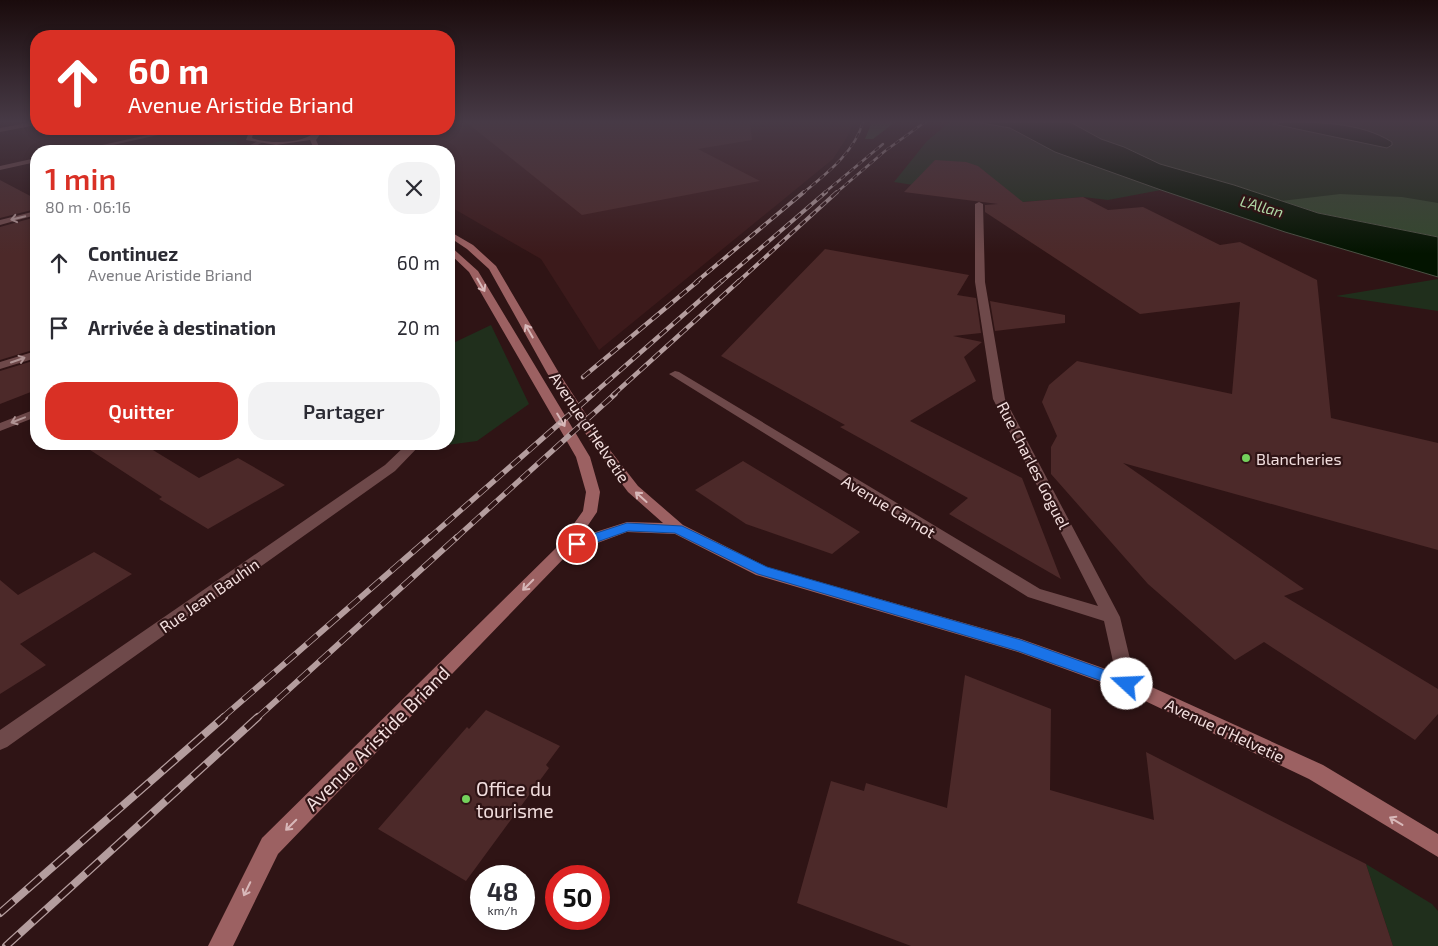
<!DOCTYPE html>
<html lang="fr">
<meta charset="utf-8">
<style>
body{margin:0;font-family:"Exo 2",sans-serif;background:#f2f2f3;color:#2b2b33;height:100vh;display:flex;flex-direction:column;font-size:19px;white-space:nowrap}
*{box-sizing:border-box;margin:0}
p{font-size:16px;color:#7c7c81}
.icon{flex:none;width:28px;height:28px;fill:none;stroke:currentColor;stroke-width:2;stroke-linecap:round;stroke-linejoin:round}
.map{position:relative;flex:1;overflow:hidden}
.panel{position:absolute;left:30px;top:145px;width:425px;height:305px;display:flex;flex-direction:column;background:#fff;border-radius:20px;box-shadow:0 2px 8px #0003}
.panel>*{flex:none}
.hud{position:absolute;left:30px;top:30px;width:425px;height:105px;border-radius:20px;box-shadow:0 2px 8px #0003;background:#d93025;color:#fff;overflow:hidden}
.speed{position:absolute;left:470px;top:865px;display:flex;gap:10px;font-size:25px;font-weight:700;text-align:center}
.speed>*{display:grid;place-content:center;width:65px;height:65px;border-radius:50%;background:#fff;box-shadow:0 2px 8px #0003;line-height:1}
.speed small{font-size:12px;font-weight:400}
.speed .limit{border:8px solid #d22;background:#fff;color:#111}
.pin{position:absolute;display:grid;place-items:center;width:42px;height:42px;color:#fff;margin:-21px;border:2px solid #fff;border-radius:50%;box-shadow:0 1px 5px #0007}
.me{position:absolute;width:55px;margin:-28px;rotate:290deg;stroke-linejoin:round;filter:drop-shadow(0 0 4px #0008)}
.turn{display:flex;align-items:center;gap:18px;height:105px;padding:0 15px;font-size:22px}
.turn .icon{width:65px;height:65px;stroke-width:2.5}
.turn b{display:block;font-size:35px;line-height:42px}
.round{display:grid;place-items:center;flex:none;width:52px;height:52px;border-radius:20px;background:#f2f2f3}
.head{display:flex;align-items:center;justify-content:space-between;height:85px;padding:0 15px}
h1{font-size:30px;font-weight:600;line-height:38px;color:#d93025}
.primary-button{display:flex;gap:10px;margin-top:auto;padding:10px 15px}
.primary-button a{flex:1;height:58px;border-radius:20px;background:#d93025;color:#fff;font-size:20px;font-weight:600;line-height:58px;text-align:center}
.primary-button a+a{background:#f2f2f3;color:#2b2b33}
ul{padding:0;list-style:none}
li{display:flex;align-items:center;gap:15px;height:65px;padding:0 15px}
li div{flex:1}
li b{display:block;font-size:19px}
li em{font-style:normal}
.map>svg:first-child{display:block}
.built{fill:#3c1a1b}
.green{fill:#202f1c}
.forest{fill:#33482d}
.water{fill:#031400;stroke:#4b5143}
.building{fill:#4c2929}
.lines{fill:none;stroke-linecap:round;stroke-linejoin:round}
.minor{fill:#6e494a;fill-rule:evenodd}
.secondary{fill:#9c6162;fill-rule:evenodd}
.rail-far5-casing{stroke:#b49d9e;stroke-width:2.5}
.rail-far4-casing{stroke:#b49d9e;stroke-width:4}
.rail-far3-casing{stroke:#b49d9e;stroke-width:4.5}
.rail-far2-casing{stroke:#b49d9e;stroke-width:5.5}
.rail-far1-casing{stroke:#b49d9e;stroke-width:6}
.rail-casing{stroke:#b49d9e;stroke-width:8}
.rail-far5{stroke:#2f1415;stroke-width:2;stroke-dasharray:5.5;stroke-linecap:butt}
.rail-far4{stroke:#2f1415;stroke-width:2.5;stroke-dasharray:7;stroke-linecap:butt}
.rail-far3{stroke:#2f1415;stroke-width:3;stroke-dasharray:9;stroke-linecap:butt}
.rail-far2{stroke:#2f1415;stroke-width:4;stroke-dasharray:11;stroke-linecap:butt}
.rail-far1{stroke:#2f1415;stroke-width:4.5;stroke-dasharray:14;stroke-linecap:butt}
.rail{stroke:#2f1415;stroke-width:5.5;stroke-dasharray:18;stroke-linecap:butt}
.oneway{stroke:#b09494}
.oneway2{stroke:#d8b8b9}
.route{fill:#1a73e8;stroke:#114b97}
.poi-dot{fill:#74d25c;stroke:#2f1415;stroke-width:2}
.labels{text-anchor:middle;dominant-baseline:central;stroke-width:4.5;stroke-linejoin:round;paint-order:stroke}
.far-water-label{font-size:15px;font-style:italic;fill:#b0daa6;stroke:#2f1415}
.street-label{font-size:16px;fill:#f2dede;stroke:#2f1415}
.poi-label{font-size:16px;fill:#f2dede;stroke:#2f1415;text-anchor:start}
.near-street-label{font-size:19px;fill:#f2dede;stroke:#2f1415}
.near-poi-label{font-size:19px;fill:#f2dede;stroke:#2f1415;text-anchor:start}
</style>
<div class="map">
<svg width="1438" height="946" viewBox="0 0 1438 946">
<rect width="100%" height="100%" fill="#2f1415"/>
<!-- built -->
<path class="built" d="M449,122H854L849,134L833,159L599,350L541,259L449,206V151H352L340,147L343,144L312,129H449Z"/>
<!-- green -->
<path class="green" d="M950,122H976L1010,128L1055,152L1161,190L1108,200L1083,197L1023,202L894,182L927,141Z
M1070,122H1438V237L1318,213L1234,185L1160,164L1124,147L1101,139Z
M221,141L237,142V145L227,151H176Z
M1438,279V311L1336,296Z
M491,325L529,404L477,441L447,445L449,444V345Z
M1366,864L1432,904L1438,911V946H1393Z"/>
<!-- forest -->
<path class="forest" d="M872,122H895L873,139H865Z
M1340,194L1402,197L1438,203V237L1318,213L1281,201Z"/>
<!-- water -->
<path class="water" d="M976,122H1070L1101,139L1124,147L1160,164L1234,185L1318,213L1438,237V277L1285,232L1161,190L1055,152L1010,128Z
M1282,122C1318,122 1360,122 1392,142V145L1387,148L1273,124Z"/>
<!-- building -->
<path class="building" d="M466,122H750L752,140L698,149L760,181L582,215Z
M935,160L966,162L978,166L1023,202L1083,197L1108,210L1143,207L1220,245L1240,242L1317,280L1331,418L1438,443V550L1123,463L1304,589L1284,596L1438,689V714L1415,740L1264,642L1235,660L1148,584L1051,474V447L1057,436L1042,402L1049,385L1077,361L1232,394L1240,302L1140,314L985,212V205L998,204L904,192Z
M0,180L36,199V209L0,218Z
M36,217V349L0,360V227Z
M825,249L969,275L957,295L976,298L981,333L953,336L982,342L964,357L976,381L910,421L1022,478L1061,579L949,514L968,498L840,427L845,425L721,356Z
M990,301L1065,315V323L995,331Z
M36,360V390L0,404V371Z
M81,444H143L199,478L238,458L285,485L208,529L159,499L162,497Z
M743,461L860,532L832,554L746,524L695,490Z
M94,552L132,574L20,644L46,665L0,694V580L18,595Z
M965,675L1051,709L1050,790L1154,820L1146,752L1366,864L1393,946H911L797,903L831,781L864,791L866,783L947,808Z
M486,710L560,746L546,765L549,768L466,881L378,829L467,727L469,729Z"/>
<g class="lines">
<!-- minor -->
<path class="minor" d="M32,122H36V125L0,132V128Z
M175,129H185L86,151H75Z
M258,141L263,142L247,151H239Z
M36,158V162L0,170V166Z
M979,202L983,204L985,282L1005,399L1120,617L1136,684L1134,689L1127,692L1120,689L1118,684L1104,621L1028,597L669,374L675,371L679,372L1040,589L1098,606L993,399L975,282V204Z
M36,211V215L0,225V220Z
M36,351V358L0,369V362Z
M36,409V417L0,431V423Z
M407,444H421L395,471L7,747L0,750V730L385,465Z"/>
<!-- secondary -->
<path class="secondary" d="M258,129H266L253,134L252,138C269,144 306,145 318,129H324L316,140L321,151H315L310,140L276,145L246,140L249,132Z
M449,231L473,245L496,266L559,373L606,445L638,486L683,525L767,567L1021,639L1134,679L1323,765L1438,834V857L1309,779L1120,689L1018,652L756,575L675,534L627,532L568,554L278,854L233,946H208L262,838L558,546L583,511L586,492L576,457L469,272L449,253V245L478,271L590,457L600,492L597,512L580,537L627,522L663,523L628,492L594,447L547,373L489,269L467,249L449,237Z"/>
<!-- rail-far5 casing -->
<g class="rail-far5-casing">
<path id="rail-far5" d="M803,193C827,173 854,153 863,122
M824,193L883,144
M836,193L885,151L925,122"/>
</g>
<!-- rail-far4 casing -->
<g class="rail-far4-casing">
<path id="rail-far4" d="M696,282L804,192
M721,282L826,192
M738,282L837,192"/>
</g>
<!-- rail-far3 casing -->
<g class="rail-far3-casing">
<path id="rail-far3" d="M583,377L698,281
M592,395L722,281
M613,395L739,281"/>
</g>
<!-- rail-far2 casing -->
<g class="rail-far2-casing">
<path id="rail-far2" d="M429,538L593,394
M456,538L615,394"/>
</g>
<!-- rail-far1 casing -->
<g class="rail-far1-casing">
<path id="rail-far1" d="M222,718L430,537
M257,718L457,537"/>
</g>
<!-- rail casing -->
<g class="rail-casing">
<path id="rail" d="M0,913L224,717
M6,946L258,717"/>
</g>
<!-- rail-far5 -->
<use href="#rail-far5" class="rail-far5"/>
<!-- rail-far4 -->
<use href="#rail-far4" class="rail-far4"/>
<!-- rail-far3 -->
<use href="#rail-far3" class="rail-far3"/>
<!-- rail-far2 -->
<use href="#rail-far2" class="rail-far2"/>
<!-- rail-far1 -->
<use href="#rail-far1" class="rail-far1"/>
<!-- rail -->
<use href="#rail" class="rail"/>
</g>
<!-- one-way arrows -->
<defs><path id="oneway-shaft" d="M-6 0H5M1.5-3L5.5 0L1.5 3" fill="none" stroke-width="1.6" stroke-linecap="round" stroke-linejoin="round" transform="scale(1.25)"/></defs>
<g class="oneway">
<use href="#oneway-shaft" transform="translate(18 218) rotate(166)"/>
<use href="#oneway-shaft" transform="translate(18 360) rotate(-19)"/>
<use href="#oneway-shaft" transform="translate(18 420) rotate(159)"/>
</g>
<g class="oneway2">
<use href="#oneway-shaft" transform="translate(481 285) rotate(60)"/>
<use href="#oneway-shaft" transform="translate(529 331) rotate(-120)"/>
<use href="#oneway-shaft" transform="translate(561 420) rotate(59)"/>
<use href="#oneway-shaft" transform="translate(641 497) rotate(-138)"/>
<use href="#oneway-shaft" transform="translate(528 585) rotate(135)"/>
<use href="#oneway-shaft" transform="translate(1396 821) rotate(-149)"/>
<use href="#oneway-shaft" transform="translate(291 825) rotate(135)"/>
<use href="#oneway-shaft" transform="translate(247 889) rotate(116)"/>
</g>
<!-- sky -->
<linearGradient id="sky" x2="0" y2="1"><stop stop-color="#1a0b0c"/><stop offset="0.48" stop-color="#473a46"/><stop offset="1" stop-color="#473a46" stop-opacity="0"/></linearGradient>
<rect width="1438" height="254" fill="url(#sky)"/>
<!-- route -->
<path class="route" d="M627,523L682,526L767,567L1021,640L1133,680L1135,684L1133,689L1127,690L1018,651L758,574L675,533L628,531L577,549L570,544L572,541Z"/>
<!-- markers -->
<g class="poi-dot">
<circle cx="1246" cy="458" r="5"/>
<circle cx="466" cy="799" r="5"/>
</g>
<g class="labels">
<!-- far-water labels -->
<g class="far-water-label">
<text transform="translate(1262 206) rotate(16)">L'Allan</text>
</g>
<!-- street labels -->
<g class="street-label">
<text transform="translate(590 427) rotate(56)">Avenue d'Helvetie</text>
<text transform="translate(1034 465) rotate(63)">Rue Charles Goguel</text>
<text transform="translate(889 506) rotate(31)">Avenue Carnot</text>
<text transform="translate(209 595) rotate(-35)">Rue Jean Bauhin</text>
<text transform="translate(1225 730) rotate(25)">Avenue d'Helvetie</text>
</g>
<!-- poi labels -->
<g class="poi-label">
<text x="1256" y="458">Blancheries</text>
</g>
<!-- near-street labels -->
<g class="near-street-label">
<text transform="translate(377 738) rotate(-45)">Avenue Aristide Briand</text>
</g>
<!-- near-poi labels -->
<g class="near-poi-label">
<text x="476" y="788">Office du<tspan x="476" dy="22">tourisme</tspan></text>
</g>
</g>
</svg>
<div class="speed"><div>48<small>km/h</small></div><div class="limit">50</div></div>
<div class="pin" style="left:577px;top:544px;background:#d93025"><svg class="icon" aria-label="arrive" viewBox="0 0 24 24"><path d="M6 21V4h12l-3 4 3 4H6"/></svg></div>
<svg class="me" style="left:1127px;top:684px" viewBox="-20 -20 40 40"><circle r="19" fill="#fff"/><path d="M0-13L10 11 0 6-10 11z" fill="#1a73e8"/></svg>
<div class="hud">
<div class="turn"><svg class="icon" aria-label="ahead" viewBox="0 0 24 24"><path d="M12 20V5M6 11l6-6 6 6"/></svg><div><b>60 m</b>Avenue Aristide Briand</div></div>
</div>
<section class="panel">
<div class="head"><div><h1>1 min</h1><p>80 m · 06:16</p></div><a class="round"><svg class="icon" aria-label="close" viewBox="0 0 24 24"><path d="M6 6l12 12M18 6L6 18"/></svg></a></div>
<ul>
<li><svg class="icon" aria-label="ahead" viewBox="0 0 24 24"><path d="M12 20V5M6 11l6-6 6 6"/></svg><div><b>Continuez</b><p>Avenue Aristide Briand</p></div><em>60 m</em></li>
<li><svg class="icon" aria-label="arrive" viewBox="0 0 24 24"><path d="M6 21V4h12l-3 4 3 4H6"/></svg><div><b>Arrivée à destination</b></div><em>20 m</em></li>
</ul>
<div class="primary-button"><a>Quitter</a><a>Partager</a></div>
</section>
</div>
